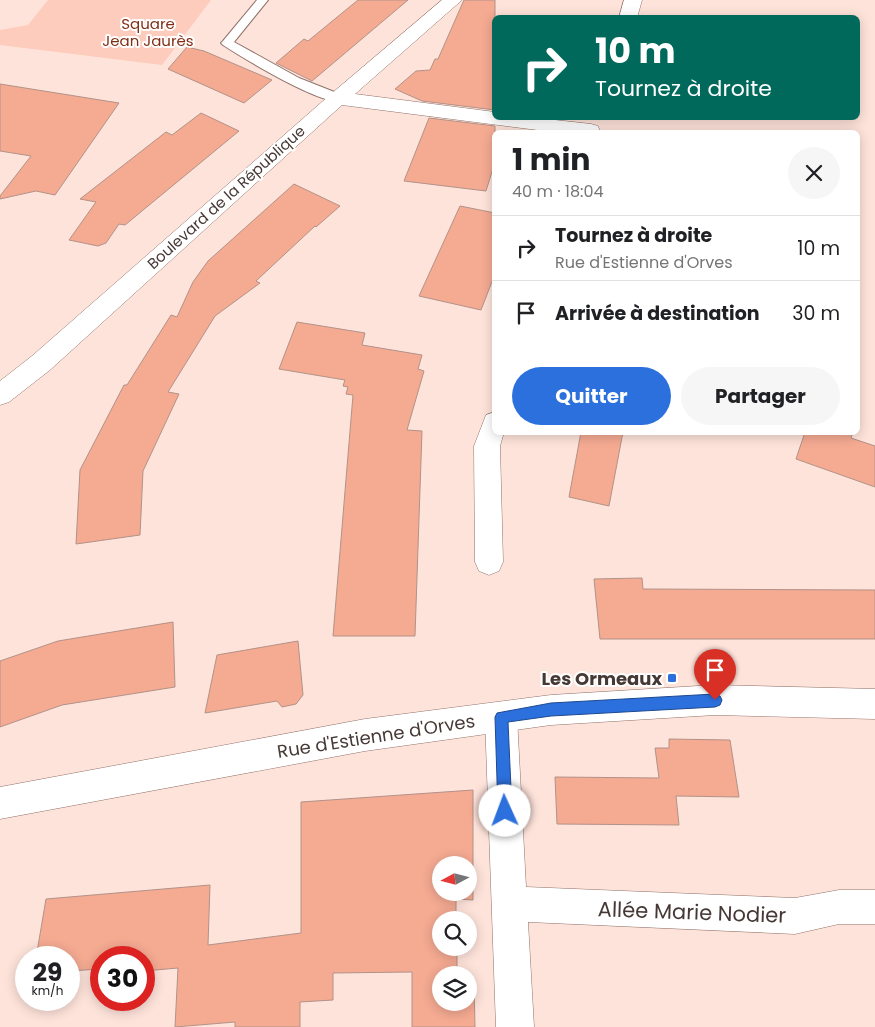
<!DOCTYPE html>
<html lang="fr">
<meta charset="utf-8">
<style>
body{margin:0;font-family:Poppins,sans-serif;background:#f6f6f6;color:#202124;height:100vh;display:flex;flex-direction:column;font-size:19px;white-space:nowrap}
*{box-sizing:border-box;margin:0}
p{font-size:16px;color:#757577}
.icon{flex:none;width:28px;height:28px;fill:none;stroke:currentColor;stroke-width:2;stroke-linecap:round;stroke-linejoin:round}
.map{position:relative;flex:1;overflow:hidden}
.panel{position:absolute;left:492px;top:130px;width:368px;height:305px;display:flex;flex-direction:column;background:#fff;border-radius:8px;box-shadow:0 2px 12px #0003}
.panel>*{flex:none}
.banner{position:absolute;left:492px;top:15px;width:368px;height:105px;border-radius:8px;box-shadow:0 2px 12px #0003;background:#00695c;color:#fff;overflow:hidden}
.needle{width:32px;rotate:263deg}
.tools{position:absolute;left:432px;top:856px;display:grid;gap:10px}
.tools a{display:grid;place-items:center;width:45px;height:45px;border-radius:50%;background:#fff;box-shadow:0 2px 12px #0003;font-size:25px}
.speed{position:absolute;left:15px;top:946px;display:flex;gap:10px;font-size:25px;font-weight:700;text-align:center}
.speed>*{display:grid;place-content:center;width:65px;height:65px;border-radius:50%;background:#fff;box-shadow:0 2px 12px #0003;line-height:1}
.speed small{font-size:12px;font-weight:400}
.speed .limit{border:8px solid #d22;background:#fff;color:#111}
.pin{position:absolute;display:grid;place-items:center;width:42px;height:42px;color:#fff;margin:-51px -21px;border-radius:50% 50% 50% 0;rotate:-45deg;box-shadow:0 0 5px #0007}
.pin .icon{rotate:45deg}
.me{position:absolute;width:55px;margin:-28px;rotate:358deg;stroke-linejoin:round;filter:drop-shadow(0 0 4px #0008)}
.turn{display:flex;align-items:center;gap:18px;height:105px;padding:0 20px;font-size:22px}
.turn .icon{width:65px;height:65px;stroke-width:2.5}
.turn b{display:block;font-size:35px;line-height:42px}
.round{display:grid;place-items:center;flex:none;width:52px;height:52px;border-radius:26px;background:#f6f6f6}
.summary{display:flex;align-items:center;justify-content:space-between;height:85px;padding:0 20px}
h1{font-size:30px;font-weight:700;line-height:38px}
.cta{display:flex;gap:10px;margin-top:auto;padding:10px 20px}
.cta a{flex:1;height:58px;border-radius:30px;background:#2c70dd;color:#fff;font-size:20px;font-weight:700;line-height:58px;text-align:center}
.cta a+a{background:#f6f6f6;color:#202124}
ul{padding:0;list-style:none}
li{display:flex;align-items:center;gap:15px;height:65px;padding:0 20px;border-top:1px solid #e0e0e0}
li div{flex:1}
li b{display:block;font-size:19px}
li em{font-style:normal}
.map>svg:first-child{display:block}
.green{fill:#feccbc}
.building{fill:#f5aa92;stroke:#b29288;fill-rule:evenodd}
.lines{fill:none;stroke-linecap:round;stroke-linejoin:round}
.lane-casing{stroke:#907269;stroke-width:2}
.street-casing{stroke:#907269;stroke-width:1}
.secondary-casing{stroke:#907269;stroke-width:1}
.lane{fill:#fff;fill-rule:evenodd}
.street{fill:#fff;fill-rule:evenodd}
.secondary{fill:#fff;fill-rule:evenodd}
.route{fill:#2c70dd;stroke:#1d4990}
.poi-dot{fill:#2c70dd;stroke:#fff;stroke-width:2}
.labels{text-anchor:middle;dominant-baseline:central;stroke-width:4;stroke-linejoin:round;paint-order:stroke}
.far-park-label{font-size:15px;fill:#812f14;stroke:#fff}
.far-street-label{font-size:15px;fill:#463935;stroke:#fff}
.poi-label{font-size:18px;font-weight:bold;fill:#463935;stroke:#fff;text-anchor:end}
.street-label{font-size:18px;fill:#463935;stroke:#fff}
.near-street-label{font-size:21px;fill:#463935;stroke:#fff}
</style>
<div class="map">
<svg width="875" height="1027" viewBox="0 0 875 1027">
<rect width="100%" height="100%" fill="#fee3da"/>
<!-- green -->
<path class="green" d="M48,0H211L162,65L0,45V30L28,25Z"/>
<!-- building -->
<path class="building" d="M358,0H408L312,81L276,63L304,39L308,41Z
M464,0H495V110L422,101L395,89L416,71L430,70L435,59H438Z
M187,47L204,51L272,80L244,103L168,69Z
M0,84L119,103L55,195L36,191L0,199V196L31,156L0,151Z
M201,113L239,131L125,225L119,224L106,243L98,246L69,240L96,202L80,199L166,132L172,135Z
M429,118L495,126V162L486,191L404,181Z
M294,184L340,206L316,227L315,226L256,281L260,283L215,316L168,392L179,394L143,471L140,535L76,544L80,470L124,385H127L171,315L177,317L193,282L208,261Z
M460,206L495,213V274L481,310L419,296Z
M297,322L365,333L362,345L422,355L418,369L424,371L407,430L422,431L415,636H333L353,395L346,394L348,387L343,386L345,380L279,369Z
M581,432H623L609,506L569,497Z
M805,432H853L851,438L875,446V487L796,459Z
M642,578L643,589L875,590V639H600L594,579Z
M173,622L175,687L62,705L0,727V661L58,641Z
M298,641L303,695L296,704L282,707L277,701L205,713L217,655Z
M669,739L730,740L739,797L676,796L679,825L557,824L555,777L659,778L655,748H669Z
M473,790V900L456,899V920H441V948H457V975H441V1002H469V984H474L475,1027H412V972L333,973V1000L300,1002V1027H235V1022L175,1027L178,968L144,971V958H101V969L69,971V958H36L46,899L210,885L208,945L301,933V802ZM441,865H469V892H441Z"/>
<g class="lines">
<!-- lane casing -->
<g class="lane-casing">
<path id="lane" d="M257,0H268L234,42L299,78L342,95L344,98L342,101C322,106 243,58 223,45L221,43L223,41Z"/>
</g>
<!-- street casing -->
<g class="street-casing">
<path id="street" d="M442,0H462L355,94L495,112V118H537L591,124L598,126L600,132H553L342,105L50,370L9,402L0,405V381L32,356L331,94Z
M624,0H642L637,18H619Z
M495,412V432H504L500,446L503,562L499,571L489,575L479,571L475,562L474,446L486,415Z
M501,702L512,706L517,717L526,887L795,898L839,890H875V924H839L795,934L528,922L534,1027H496L485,717L490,706Z"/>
</g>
<!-- secondary casing -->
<g class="secondary-casing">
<path id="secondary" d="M715,685L875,689V719L715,715L551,725L365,751L0,819V787L365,719L551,695Z"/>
</g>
<!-- lane -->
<use href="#lane" class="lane"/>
<!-- street -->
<use href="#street" class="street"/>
<!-- secondary -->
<use href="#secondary" class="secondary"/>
</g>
<!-- route -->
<path class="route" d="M715,694L720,696L722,700L720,705L715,707L551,716L508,722L512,811L510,815L505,817L500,815L498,811L495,717L497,713L551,703Z"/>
<!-- markers -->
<rect class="poi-dot" x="667" y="673" width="10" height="10" rx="2.5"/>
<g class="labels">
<!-- far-park labels -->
<g class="far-park-label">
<text x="148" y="23">Square<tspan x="148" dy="17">Jean Jaurès</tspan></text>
</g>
<!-- far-street labels -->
<g class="far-street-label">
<text transform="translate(226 197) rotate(-42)">Boulevard de la République</text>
</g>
<!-- poi labels -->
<g class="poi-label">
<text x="662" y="678">Les Ormeaux</text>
</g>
<!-- street labels -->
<g class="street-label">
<text transform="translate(376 736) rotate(-9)">Rue d'Estienne d'Orves</text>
</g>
<!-- near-street labels -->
<g class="near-street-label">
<text transform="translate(692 912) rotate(2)">Allée Marie Nodier</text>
</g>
</g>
</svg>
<div class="tools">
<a><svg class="needle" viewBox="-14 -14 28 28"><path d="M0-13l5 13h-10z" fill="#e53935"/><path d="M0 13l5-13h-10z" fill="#757577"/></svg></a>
<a><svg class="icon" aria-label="search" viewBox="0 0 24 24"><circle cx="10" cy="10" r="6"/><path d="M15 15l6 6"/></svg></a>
<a><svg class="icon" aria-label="layers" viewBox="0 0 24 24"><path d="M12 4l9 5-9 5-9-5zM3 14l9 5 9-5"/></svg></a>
</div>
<div class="speed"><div>29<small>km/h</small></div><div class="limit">30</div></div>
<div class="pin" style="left:715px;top:700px;background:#d93025"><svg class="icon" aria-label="arrive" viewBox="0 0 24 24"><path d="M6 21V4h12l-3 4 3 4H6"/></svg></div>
<svg class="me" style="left:505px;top:811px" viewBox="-20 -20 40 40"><circle r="19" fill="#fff"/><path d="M0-13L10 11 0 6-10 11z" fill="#2c70dd"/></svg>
<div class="banner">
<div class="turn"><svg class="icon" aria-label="right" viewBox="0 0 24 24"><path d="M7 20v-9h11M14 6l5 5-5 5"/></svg><div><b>10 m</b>Tournez à droite</div></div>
</div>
<section class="panel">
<div class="summary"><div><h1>1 min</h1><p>40 m · 18:04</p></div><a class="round"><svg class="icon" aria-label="close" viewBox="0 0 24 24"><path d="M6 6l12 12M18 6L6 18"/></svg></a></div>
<ul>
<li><svg class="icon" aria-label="right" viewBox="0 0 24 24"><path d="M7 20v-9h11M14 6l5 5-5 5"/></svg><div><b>Tournez à droite</b><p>Rue d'Estienne d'Orves</p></div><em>10 m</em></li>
<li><svg class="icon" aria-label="arrive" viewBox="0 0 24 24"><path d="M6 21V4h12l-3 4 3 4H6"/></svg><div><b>Arrivée à destination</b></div><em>30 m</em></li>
</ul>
<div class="cta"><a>Quitter</a><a>Partager</a></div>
</section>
</div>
